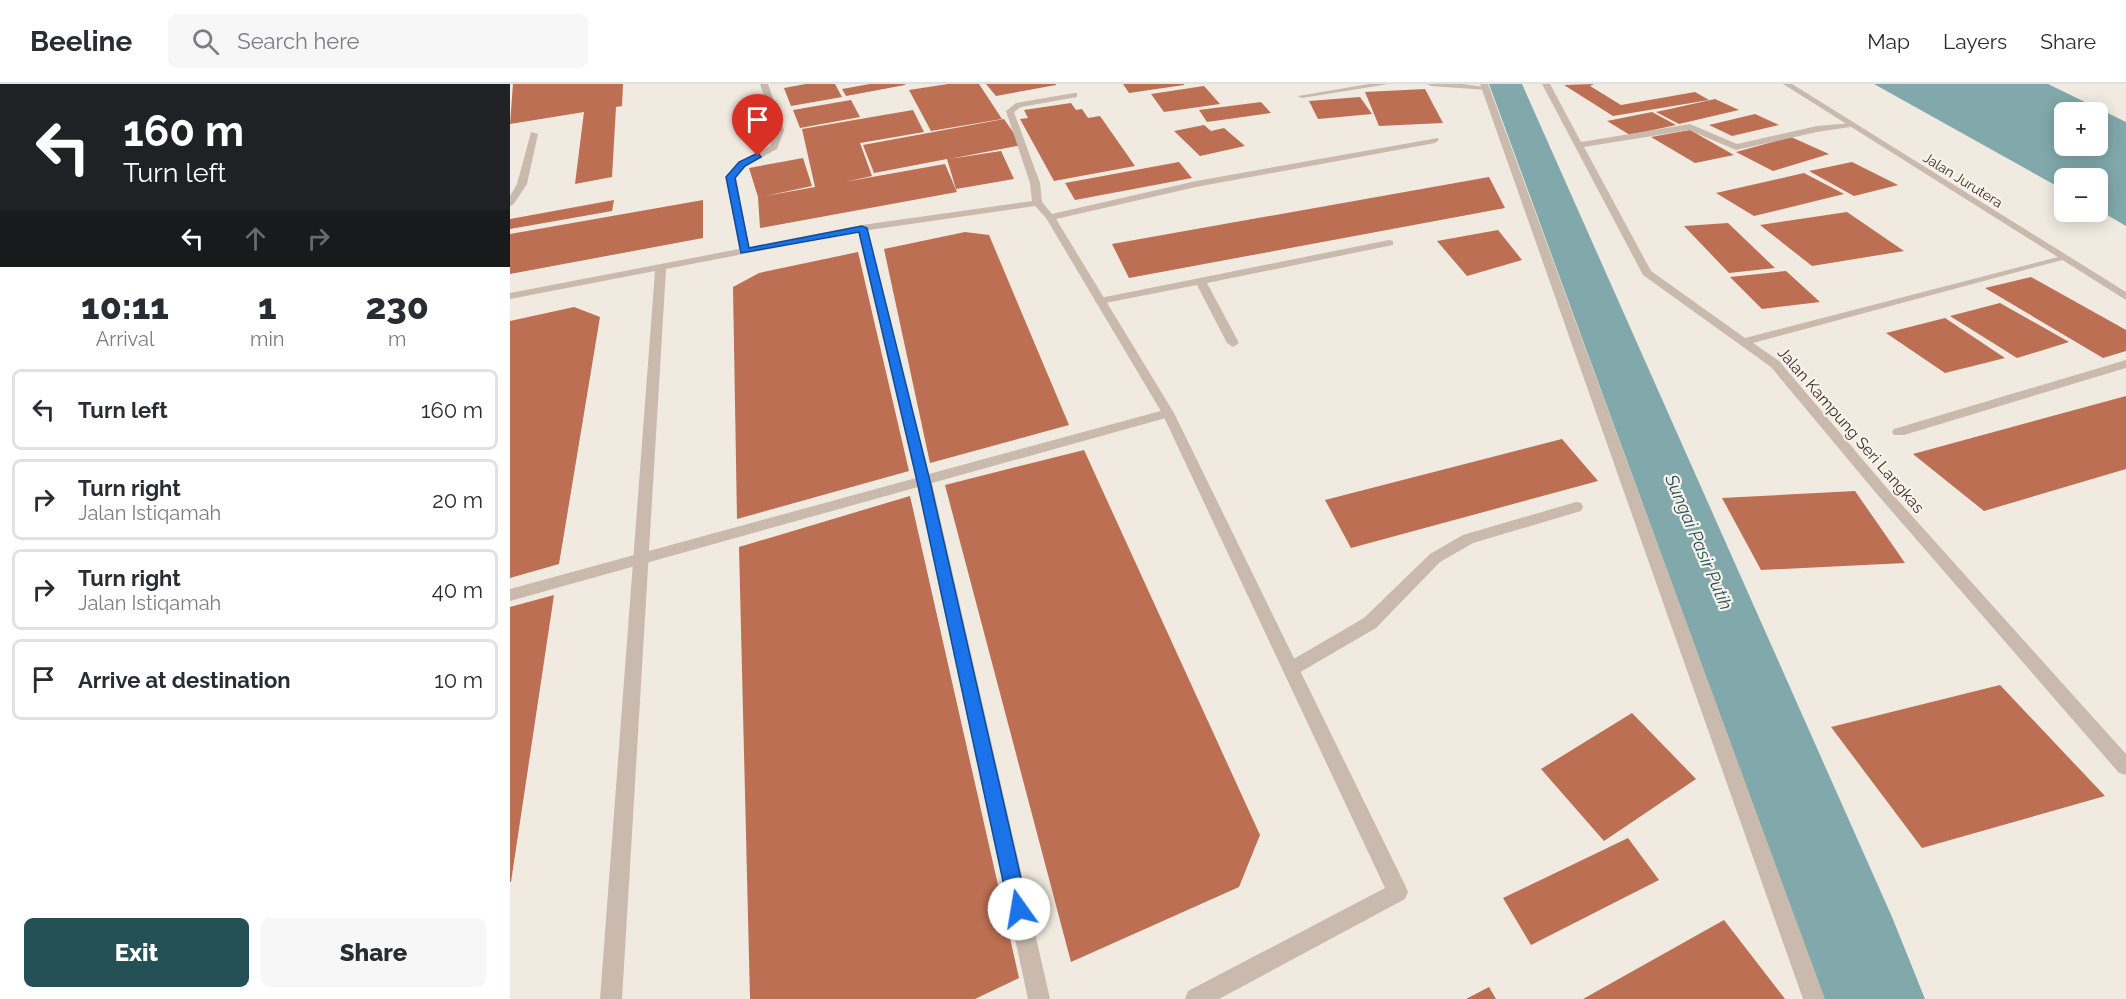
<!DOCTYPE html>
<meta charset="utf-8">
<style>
body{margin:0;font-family:Raleway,sans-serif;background:#f7f7f7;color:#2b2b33;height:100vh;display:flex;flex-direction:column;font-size:22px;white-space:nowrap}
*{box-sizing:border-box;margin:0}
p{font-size:20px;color:#7c7c81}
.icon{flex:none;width:33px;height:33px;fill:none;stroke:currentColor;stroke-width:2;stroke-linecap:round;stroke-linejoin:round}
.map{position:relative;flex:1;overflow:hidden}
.drawer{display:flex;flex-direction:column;background:#fff;width:510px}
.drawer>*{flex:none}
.top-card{background:#202124;color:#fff;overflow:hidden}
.fabs{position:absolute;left:1544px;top:18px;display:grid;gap:12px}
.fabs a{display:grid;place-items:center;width:54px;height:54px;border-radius:9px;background:#fff;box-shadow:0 3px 15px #0003;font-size:30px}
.pin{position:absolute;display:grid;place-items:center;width:51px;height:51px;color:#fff;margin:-62px -26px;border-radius:50% 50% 50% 0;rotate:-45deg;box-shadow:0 0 6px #0007}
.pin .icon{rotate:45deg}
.me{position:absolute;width:66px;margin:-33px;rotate:347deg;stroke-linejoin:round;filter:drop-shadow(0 0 4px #0008)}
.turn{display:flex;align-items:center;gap:21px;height:126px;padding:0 24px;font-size:27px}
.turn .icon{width:78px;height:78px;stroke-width:2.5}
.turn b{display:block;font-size:42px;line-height:51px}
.lanes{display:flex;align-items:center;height:57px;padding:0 24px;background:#0003;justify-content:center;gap:30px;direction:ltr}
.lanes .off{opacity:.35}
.eta{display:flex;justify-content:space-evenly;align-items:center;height:102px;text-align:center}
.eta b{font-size:36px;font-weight:800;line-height:42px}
.primary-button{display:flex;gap:12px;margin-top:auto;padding:12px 24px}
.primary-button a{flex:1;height:69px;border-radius:9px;background:#235156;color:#fff;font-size:24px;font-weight:800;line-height:69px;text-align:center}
.primary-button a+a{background:#f7f7f7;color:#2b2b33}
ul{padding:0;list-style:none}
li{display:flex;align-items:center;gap:18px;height:81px;margin:0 12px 9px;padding:0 12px;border:3px solid #e1e1e2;border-radius:9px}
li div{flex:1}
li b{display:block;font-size:22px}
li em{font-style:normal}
header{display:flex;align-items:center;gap:36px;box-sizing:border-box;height:84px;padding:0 30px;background:#fff;border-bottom:2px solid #e1e1e2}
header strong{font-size:28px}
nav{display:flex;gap:33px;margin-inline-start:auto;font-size:21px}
.search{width:420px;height:54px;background:#f7f7f7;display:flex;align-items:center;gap:15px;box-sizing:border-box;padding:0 21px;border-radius:9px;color:#7c7c81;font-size:22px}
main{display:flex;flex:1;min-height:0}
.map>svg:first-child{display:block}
.water{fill:#81a9ac;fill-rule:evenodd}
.building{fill:#bc6f53}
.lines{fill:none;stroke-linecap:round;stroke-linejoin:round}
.service{fill:#c9baad;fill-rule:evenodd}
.minor{fill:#c9baad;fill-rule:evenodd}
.tertiary{fill:#c9baad;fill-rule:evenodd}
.route{fill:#1a73e8;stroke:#114b97;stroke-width:1.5}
.labels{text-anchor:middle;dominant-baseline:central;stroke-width:4.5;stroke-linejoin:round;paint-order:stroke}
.far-street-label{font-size:14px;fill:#382f2b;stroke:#f9f3ec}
.street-label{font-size:16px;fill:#382f2b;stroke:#f9f3ec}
.water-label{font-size:18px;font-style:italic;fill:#235156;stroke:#f9f3ec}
</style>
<header>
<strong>Beeline</strong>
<div class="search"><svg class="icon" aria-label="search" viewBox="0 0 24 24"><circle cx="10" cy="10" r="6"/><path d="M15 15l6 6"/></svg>Search here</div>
<nav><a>Map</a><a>Layers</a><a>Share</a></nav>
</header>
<main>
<section class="drawer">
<div class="top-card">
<div class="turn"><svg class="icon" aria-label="left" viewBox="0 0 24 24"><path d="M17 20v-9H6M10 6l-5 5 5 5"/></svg><div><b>160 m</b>Turn left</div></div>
<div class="lanes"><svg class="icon" aria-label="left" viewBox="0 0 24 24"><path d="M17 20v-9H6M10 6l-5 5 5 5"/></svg><svg class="icon off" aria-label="ahead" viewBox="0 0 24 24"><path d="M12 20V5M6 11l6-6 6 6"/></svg><svg class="icon off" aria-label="right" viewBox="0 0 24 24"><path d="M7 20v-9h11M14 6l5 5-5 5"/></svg></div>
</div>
<div class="eta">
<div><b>10:11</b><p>Arrival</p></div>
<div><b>1</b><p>min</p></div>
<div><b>230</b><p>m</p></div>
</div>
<ul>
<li><svg class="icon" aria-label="left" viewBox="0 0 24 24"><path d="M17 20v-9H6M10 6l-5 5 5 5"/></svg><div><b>Turn left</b></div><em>160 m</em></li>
<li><svg class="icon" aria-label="right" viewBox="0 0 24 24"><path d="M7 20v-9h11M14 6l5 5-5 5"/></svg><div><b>Turn right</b><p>Jalan Istiqamah</p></div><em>20 m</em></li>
<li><svg class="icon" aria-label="right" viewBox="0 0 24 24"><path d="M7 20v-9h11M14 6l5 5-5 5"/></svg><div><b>Turn right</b><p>Jalan Istiqamah</p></div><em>40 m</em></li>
<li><svg class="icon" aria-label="arrive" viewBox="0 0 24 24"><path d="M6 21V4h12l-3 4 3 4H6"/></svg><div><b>Arrive at destination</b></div><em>10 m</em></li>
</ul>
<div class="primary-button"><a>Exit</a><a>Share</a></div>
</section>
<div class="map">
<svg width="1616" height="915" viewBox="0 0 1616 915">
<rect width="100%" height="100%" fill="#f1eae0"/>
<!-- water -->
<path class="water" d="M979,0H1012L1382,833L1415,915H1314Z
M1364,0H1538L1616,38V142L1587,125V94H1554V106ZM1554,28H1587V62H1554Z"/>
<!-- building -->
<path class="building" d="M3,0H113L112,22L106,23L102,93L65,100L74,28L0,40Z
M296,0H325L332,13L281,22L274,4Z
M360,0H395V1L336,12L332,5Z
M438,0H469L492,35L421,47L399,6Z
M476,0H546V1L486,12Z
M613,0H674V1L619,9Z
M1084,0L1080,2L1111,21L1185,8L1199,16L1103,32L1054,1Z
M694,2L710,20L654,28L641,10Z
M915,5L933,39L869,42L855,8Z
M850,13L862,30L808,35L799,17Z
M1205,15L1229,26L1169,40L1146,28Z
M341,16L350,33L290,44L283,26Z
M751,18L761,29L697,38L689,26Z
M561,19L566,26L572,25L578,34L590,32L625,82L544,97L510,35L518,34L514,26Z
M403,26L414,48L350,59L362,92L334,98L435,80L447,108L250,144L248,113L239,84L293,74L302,102L255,112L305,103L292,45Z
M1142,28L1166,41L1120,51L1097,37Z
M1245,30L1269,41L1222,52L1199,41Z
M494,35L512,61L439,75L491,67L504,95L446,105L437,75L364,89L353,61Z
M694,41L701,47L714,44L735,62L690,72L664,47Z
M1180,46L1224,71L1185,79L1141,53Z
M1281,53L1319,70L1263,87L1226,68Z
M669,78L682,94L565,116L555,99Z
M1342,78L1388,101L1344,112L1299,87Z
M1294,89L1334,110L1244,132L1206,109Z
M979,93L995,124L619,194L602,160Z
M104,116L102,127L0,145V135Z
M193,116V154L0,190V150Z
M1337,128L1394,167L1302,182L1250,141Z
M1218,139L1265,184L1219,189L1174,142Z
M988,146L1012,176L957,192L927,157Z
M455,148L479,151L559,341L420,379L374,165Z
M348,168L399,387L227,435L223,203L249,189Z
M1276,187L1310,218L1252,225L1220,193Z
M1521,193L1616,246V267L1593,274L1475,204Z
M1490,219L1559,258L1507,274L1440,232Z
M64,223L90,233L49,480L0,494V237Z
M1435,234L1495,274L1435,289L1376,249Z
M1616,312V385L1474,427L1403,370Z
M1052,355L1088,397L841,464L815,416Z
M574,366L750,751L729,803L561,878L435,401Z
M1345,407L1395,479L1251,486L1212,414Z
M400,412L509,894L465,915H240L229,463Z
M44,511L1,798H0V523Z
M1490,601L1595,712L1412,764L1321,643Z
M1122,629L1186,695L1094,757L1031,685Z
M1118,754L1149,796L1021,861L993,814Z
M1214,836L1275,915H1073Z
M979,903L986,915H956Z"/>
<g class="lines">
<!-- service -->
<path class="service" d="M859,0H879L792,14L788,12Z
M917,0H953L981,4L977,6L921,2Z
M21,48L28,50L17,100L3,121L0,122V112L7,100Z
M348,142L357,144L419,390L658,325L664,329L663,332L422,399L540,915H518L408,403L0,517V505L406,394L347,144Z
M879,156L883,157V161L697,199L729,259L723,263L717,259L687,201L590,220L584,217L590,214Z
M1616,276V284L1394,351H1384L1382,348L1384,345Z
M1066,418L1071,419L1073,423L1071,427L963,459L930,478L866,544L787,590L781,592L775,590L772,585L775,580L854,534L920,470L953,451Z"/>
<!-- minor -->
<path class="minor" d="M250,0H258L274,46L267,65L235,82L226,93L239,163L352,141L522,117L520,99L496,27L506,19L564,9H567V13L511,23L504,28L530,99L532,118L542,130L686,97L928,54L929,56L925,59L686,103L546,135L664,329L895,801L898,808L895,815L709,915H675L678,907L875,804L652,329L536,134L525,122L352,147L156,185L112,915H90L145,187L0,215V209L229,165L216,93L229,78L260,62L266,46Z
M970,0H978L1315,915H1293Z
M1032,0H1040L1071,58L1180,40L1227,60L1307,42L1343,39V43H1340L1307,48L1226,66L1179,46L1074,63L1141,187L1235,254L1556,171V175L1243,259L1269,277L1376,403L1616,670V691L1609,689L1366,409L1261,283L1133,191Z"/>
<!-- tertiary -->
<path class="tertiary" d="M1273,0H1282L1616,208V216Z"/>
</g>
<!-- route -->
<path class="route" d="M248,69L251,73L235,82L225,94L239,164L352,142L357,144L420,397L518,825L516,832L509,835L502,832L499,825L407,397L349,148L231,169L216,93L229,78Z"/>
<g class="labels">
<!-- far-street labels -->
<g class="far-street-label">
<text transform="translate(1453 96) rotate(32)">Jalan Jurutera</text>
</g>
<!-- street labels -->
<g class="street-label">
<text transform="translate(1341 346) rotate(49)">Jalan Kampung Seri Langkas</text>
</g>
<!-- water labels -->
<g class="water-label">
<text transform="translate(1189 458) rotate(67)">Sungai Pasir Putih</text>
</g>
</g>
</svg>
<div class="fabs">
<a>+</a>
<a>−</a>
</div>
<div class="pin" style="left:248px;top:72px;background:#d93025"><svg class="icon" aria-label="arrive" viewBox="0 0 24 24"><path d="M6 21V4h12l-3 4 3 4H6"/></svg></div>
<svg class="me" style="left:509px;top:825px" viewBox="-20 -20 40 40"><circle r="19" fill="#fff"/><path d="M0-13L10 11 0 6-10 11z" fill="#1a73e8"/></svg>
</div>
</main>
